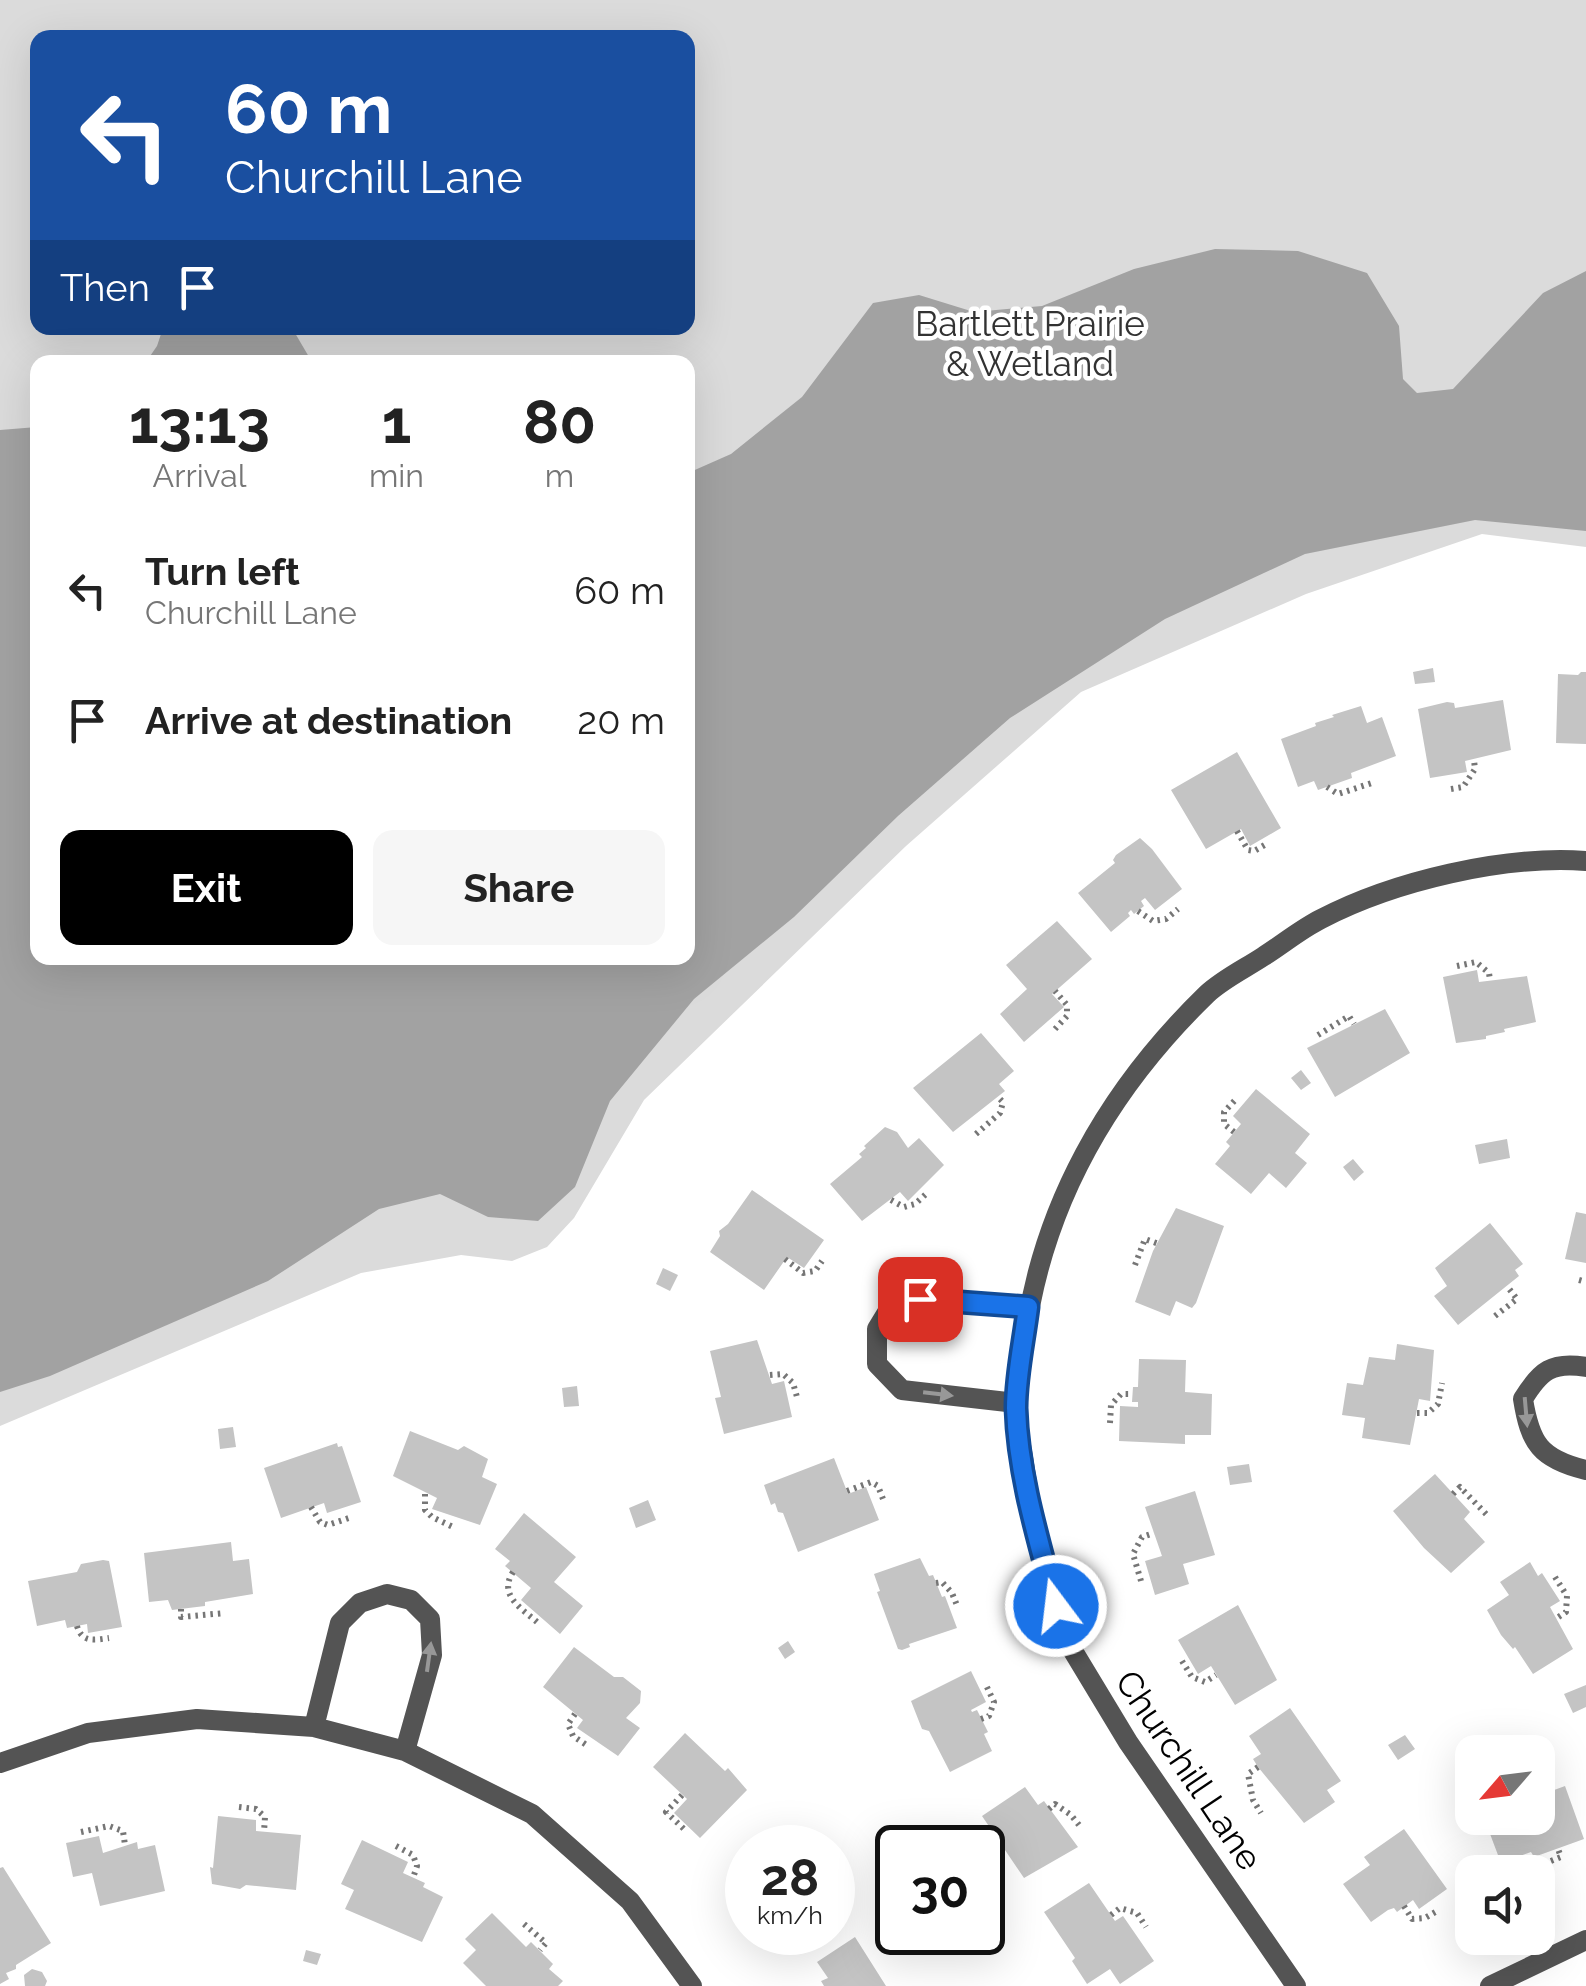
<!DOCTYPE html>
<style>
body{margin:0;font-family:Raleway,sans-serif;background:#f6f6f6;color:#222;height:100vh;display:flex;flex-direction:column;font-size:38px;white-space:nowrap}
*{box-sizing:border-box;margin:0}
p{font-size:32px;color:#767676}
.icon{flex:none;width:55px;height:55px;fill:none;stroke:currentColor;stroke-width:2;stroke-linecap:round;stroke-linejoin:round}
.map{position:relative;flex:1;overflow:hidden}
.details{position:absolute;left:30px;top:355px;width:665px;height:610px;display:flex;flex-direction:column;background:#fff;border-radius:20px;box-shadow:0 10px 40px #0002}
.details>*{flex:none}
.top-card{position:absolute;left:30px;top:30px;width:665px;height:305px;border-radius:20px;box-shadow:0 10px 40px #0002;background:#1a4fa0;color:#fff;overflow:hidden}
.needle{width:65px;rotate:242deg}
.fabs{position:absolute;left:1455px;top:1735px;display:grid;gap:20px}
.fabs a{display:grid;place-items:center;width:100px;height:100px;border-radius:20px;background:#fff;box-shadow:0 10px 40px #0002;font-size:50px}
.speed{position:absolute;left:725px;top:1825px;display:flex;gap:20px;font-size:50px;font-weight:700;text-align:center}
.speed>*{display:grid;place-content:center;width:130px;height:130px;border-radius:50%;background:#fff;box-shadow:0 10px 40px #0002;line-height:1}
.speed small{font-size:25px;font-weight:400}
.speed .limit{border:5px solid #111;border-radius:15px;background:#fff;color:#111}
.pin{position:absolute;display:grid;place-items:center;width:85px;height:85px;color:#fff;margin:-42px;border-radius:20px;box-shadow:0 5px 15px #0006}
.me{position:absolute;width:110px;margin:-55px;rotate:345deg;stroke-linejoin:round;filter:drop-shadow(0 0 8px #0008)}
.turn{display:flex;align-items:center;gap:35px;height:210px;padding:0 30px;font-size:45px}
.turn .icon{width:130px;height:130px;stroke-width:2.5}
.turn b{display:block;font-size:70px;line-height:85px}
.then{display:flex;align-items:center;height:95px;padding:0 30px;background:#0003;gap:20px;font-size:38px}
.eta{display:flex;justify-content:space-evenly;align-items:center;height:170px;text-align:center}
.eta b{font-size:60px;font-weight:700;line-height:70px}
.action{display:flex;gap:20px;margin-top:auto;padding:20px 30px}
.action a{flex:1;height:115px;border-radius:20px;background:#000;color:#fff;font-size:40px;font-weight:700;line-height:115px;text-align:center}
.action a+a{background:#f6f6f6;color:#222}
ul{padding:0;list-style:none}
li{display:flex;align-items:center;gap:30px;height:130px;padding:0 30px}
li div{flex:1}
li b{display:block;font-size:38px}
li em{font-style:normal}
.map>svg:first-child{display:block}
.green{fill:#dbdbdb;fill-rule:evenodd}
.water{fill:#a2a2a2}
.building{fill:#c4c4c4}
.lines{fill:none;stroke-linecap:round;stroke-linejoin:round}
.path{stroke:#767676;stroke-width:6;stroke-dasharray:2.5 5;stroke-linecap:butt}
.street{stroke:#545454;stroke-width:20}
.oneway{fill:#989898}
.route-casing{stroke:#114b97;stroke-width:25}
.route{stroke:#1a73e8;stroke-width:18}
.labels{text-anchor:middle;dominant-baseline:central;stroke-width:9;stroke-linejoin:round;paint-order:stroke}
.park-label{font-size:35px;fill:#323232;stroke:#fff}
.street-label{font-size:35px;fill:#000;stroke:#fff}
</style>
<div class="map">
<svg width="1586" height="1986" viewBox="0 0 1586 1986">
<rect width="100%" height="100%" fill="#fff"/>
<!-- green -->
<path class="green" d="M0,0H1586V547L1482,534L1306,594L1081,692L906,846L644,1100L574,1218L547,1247L512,1261L461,1255L361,1273L0,1426ZM38,38H688V328H38ZM38,362H688V958H38Z"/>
<!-- water -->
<path class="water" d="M1215,249L1298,251L1367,273L1399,326L1403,379L1417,393L1453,389L1543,293L1586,271V531L1475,520L1305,554L1165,619L1010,718L898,816L794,917L694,999L610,1101L575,1187L538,1221L488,1217L440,1194L379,1209L268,1281L50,1376L0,1392V430L37,427L38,958H688V473L731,454L802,397L873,303L919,295L974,312L1042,306L1134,269Z
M163,328H292L312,362H146L157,346Z"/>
<!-- building -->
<path class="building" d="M1433,668L1435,682L1415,684L1413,672Z
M1581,672H1586V744L1556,743L1558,674L1578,675Z
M1503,700L1511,750L1465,761L1467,772L1430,778L1418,709L1447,702L1454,703L1455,708Z
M1361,706L1367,723L1382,717L1396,756L1351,773L1352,778L1318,790L1314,781L1298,787L1281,739L1316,726L1315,723L1334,717L1332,715Z
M1237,752L1281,828L1250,846L1241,829L1206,849L1171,790Z
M1140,838L1152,849L1182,889L1155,910L1145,898L1141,901L1144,906L1134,914L1131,910L1128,913L1130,916L1111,932L1078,893L1115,863L1113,860L1116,855Z
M1057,921L1092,959L1052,994L1064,1007L1024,1042L1000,1014L1027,989L1006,965Z
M1477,970L1479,982L1527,976L1536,1022L1504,1029L1505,1032L1486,1036V1039L1456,1043L1443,977Z
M1385,1009L1410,1053L1335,1097L1307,1048Z
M981,1033L1014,1071L999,1084L1005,1091L953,1132L913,1088Z
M1301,1070L1311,1083L1301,1090L1291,1078Z
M1256,1089L1310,1134L1295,1153L1307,1163L1286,1188L1269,1173L1251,1194L1215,1164L1230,1146L1226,1142L1241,1124L1233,1116Z
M885,1127L897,1132L908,1148L919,1138L944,1165L908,1201L900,1192L862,1221L830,1184L862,1157L859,1154L866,1148L864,1146Z
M1507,1139L1510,1158L1479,1164L1475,1145Z
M1353,1159L1364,1172L1354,1181L1343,1167Z
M752,1190L824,1240L804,1268L787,1257L764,1290L710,1252L720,1236L719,1231L728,1224Z
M1176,1208L1224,1226L1196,1303L1192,1308L1176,1301L1170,1316L1135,1302L1153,1251Z
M1576,1212L1586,1214V1263L1565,1259Z
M1490,1223L1523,1264L1515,1270L1519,1276L1458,1325L1434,1296L1447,1286L1435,1268Z
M663,1268L678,1275L670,1291L656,1284Z
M757,1340L772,1384L784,1381L792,1417L724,1434L715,1398L721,1397L710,1351Z
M1397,1344L1434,1350L1430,1401L1419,1399L1410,1445L1362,1438L1365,1418L1342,1415L1347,1383L1363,1385L1369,1357L1395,1360Z
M1139,1359L1186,1360L1185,1392L1212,1394L1211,1435H1185V1444L1119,1441L1120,1406L1138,1407V1402H1132L1133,1387H1138Z
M577,1386L579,1406L564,1407L562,1388Z
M233,1427L236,1447L220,1449L218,1429Z
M410,1431L458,1450L464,1446L488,1459L482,1477L497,1484L480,1525L432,1509L437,1498L393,1476Z
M337,1443L338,1447L342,1446L361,1502L327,1513L324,1503L281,1518L264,1468Z
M834,1458L848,1494L866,1487L879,1520L798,1552L783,1513L778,1512L775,1503L771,1505L764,1485Z
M1249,1464L1252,1482L1230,1485L1227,1467Z
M1435,1474L1470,1512L1464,1519L1485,1542L1451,1573L1424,1548L1393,1511Z
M1195,1491L1215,1555L1183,1564L1189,1584L1155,1595L1145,1561L1162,1556L1145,1507Z
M648,1500L656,1520L636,1528L629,1508Z
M524,1513L576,1557L554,1582L583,1606L560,1634L521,1600L531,1588L505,1566L510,1561L495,1549Z
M231,1542L233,1561L249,1559L253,1594L205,1602V1606L172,1610L168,1600L149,1602L144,1553Z
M920,1558L929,1576L933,1575L942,1597L945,1596L957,1628L909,1644L910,1647L902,1650L898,1649L877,1592L880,1591L874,1574Z
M103,1560L109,1561L122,1627L88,1633L87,1624L67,1628L65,1620L37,1626L28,1581L77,1572L81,1564Z
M1530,1562L1538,1576L1542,1573L1560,1601L1550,1607L1573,1649L1533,1674L1515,1647L1513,1649L1501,1635L1487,1610L1509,1595L1500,1582Z
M1238,1605L1277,1680L1235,1705L1211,1666L1198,1674L1178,1640Z
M788,1641L795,1652L785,1659L778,1648Z
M574,1647L614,1677H623L641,1691L640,1703L626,1718L640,1728L618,1756L577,1728L583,1720L543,1687Z
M971,1671L986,1702L971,1710L972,1712L977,1710L988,1732L984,1734L992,1751L950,1772L929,1731L922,1729L911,1701Z
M1586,1685V1707L1573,1713L1564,1694Z
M1290,1708L1341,1781L1327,1790L1335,1802L1304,1823L1258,1767L1253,1759L1261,1754L1249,1736Z
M685,1733L725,1771L728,1768L747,1790L700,1838L674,1813L687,1799L653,1767Z
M1405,1735L1415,1749L1398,1760L1388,1745Z
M1565,1786L1584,1839L1534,1857L1531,1852L1501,1863L1484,1818H1538V1796Z
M1025,1787L1038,1805L1044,1801L1078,1847L1024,1878L982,1816Z
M218,1816L256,1820V1831L301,1835L296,1890L246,1885L240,1889L212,1884L210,1867L213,1868Z
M808,1828L820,1848H778Z
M1404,1829L1447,1889L1419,1909L1413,1900L1397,1912L1394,1908L1388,1910L1371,1922L1343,1884L1370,1865L1364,1857Z
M99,1836L103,1853L137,1842L138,1849L155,1845L165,1891L100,1906L92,1873L73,1877L66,1843Z
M362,1840L408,1862L403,1873L425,1883L423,1887L443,1897L422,1942L345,1909L354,1890L341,1884Z
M3,1867L51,1943L16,1965V1969L6,1973L9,1979L0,1984V1868Z
M832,1867L848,1892L832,1902Z
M1089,1883L1115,1921L1123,1916L1154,1961L1120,1984L1110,1969L1087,1984L1072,1961L1075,1958L1044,1912Z
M492,1913L526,1947L531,1942L553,1964L549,1969L563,1981L558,1986H486L463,1963L476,1950L465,1939Z
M855,1937L886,1986H824L821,1981L828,1978L817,1962Z
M306,1950L321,1954L317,1965L303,1961Z
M32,1969L42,1972L47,1981L45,1986H25L24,1975Z"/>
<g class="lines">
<!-- path -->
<path class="path" d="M1327,787L1338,794L1372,783
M1451,789L1463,787L1475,769L1474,760
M1237,831L1248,850L1254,851L1268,843
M1138,911L1153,921L1166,919L1178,909
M1457,966L1476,962L1489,973L1490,980
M1055,1029L1067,1016V1005L1055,991
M1318,1035L1349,1016L1354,1024
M1234,1132L1224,1124V1112L1237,1098
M976,1134L1000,1113L1003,1102L998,1097
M891,1200L904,1207L915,1204L926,1194
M785,1259L803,1273L815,1271L822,1261
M1135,1265L1145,1239L1159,1244
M1579,1280L1586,1282
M1495,1316L1517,1299L1507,1286
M770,1375L783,1374L793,1383L797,1397
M1417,1413H1428L1438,1404L1442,1383
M1110,1423L1111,1405L1121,1394H1133
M847,1491L871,1482L878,1486L883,1499
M425,1494V1510L432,1517L453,1527
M1453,1494L1460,1487L1488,1516
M311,1507L320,1522L328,1525L349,1518
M513,1572C498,1595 521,1608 537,1622
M1555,1577L1567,1596L1566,1612L1557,1618
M1141,1581L1133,1554L1142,1537L1154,1533
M936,1583L942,1582L952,1593L958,1608
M181,1609V1617L225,1613
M77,1626C82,1643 94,1640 109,1638
M1182,1661L1192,1677L1205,1682L1216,1675
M575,1714L568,1724L573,1736L588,1746
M981,1719L989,1716L994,1702L986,1685
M1258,1767L1248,1774L1253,1800L1261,1813
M682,1795L666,1812L684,1829
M239,1807L256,1809L265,1817L264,1832
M1049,1809L1055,1804L1071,1815L1079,1825
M81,1832L109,1826L123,1831L125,1845
M396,1846L413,1855L417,1866L413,1878
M1523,1872L1561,1857L1558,1849
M1404,1906L1412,1919L1425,1918L1439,1910
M1111,1915L1120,1908L1137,1913L1146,1927
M524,1924L546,1943L540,1950"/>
<!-- street -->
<path class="street" d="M1586,1367C1552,1361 1540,1371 1523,1399C1530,1443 1540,1459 1586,1470
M1016,1403L902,1390L877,1364V1329L891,1306L920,1299L1028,1307
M314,1727L340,1623L360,1603L387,1594L411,1600L430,1619L432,1655L405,1751
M0,1763L88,1733L197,1719L314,1727L405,1751L532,1814L630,1901L692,1986
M1296,1986L1128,1742L1064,1636L1033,1520L1017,1420C1016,1394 1020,1369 1024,1344C1041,1207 1108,1090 1207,994C1223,979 1246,968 1264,956C1283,944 1301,929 1321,919C1394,881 1504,855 1586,861
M1490,1986L1586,1940"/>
</g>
<!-- one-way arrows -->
<defs><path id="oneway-solid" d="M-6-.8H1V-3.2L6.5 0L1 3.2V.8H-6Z" transform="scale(2.5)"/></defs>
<g class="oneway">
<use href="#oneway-solid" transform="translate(938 1394) rotate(7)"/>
<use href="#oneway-solid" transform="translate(1526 1412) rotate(85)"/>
<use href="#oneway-solid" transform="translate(429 1657) rotate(-82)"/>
</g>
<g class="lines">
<!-- route casing -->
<g class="route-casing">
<path id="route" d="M920,1299L1028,1307C1024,1340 1016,1375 1016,1408C1018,1475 1039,1542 1056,1606"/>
</g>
<!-- route -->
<use href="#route" class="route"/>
</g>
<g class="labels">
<!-- park labels -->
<g class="park-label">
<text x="1030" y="323">Bartlett Prairie<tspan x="1030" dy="40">&amp; Wetland</tspan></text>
</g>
<!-- street labels -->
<g class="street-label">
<text transform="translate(1189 1770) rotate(56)">Churchill Lane</text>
</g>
</g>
</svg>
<div class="fabs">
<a><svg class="needle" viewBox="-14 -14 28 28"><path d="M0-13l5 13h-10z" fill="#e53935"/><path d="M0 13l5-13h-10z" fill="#767676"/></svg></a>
<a><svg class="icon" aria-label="sound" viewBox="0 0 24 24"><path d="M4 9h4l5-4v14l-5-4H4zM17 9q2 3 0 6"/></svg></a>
</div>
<div class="speed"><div>28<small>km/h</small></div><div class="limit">30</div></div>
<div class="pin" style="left:920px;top:1299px;background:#d93025"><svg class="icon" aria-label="arrive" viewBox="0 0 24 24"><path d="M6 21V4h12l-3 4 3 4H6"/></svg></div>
<svg class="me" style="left:1056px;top:1606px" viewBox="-20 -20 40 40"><circle r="17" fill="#1a73e8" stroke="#fff" stroke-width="3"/><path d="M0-11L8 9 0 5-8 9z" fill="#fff"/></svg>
<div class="top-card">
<div class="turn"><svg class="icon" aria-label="left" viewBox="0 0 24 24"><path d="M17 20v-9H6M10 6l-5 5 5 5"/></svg><div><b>60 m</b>Churchill Lane</div></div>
<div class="then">Then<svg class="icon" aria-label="arrive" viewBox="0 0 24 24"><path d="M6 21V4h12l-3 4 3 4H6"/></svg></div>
</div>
<section class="details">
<div class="eta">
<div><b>13:13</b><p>Arrival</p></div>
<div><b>1</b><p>min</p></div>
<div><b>80</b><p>m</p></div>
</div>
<ul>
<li><svg class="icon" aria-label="left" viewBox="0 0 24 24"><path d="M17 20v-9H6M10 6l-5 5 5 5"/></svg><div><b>Turn left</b><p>Churchill Lane</p></div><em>60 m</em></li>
<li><svg class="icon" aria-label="arrive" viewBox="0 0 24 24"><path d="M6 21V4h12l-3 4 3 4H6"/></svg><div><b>Arrive at destination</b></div><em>20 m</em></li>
</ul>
<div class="action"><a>Exit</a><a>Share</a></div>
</section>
</div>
